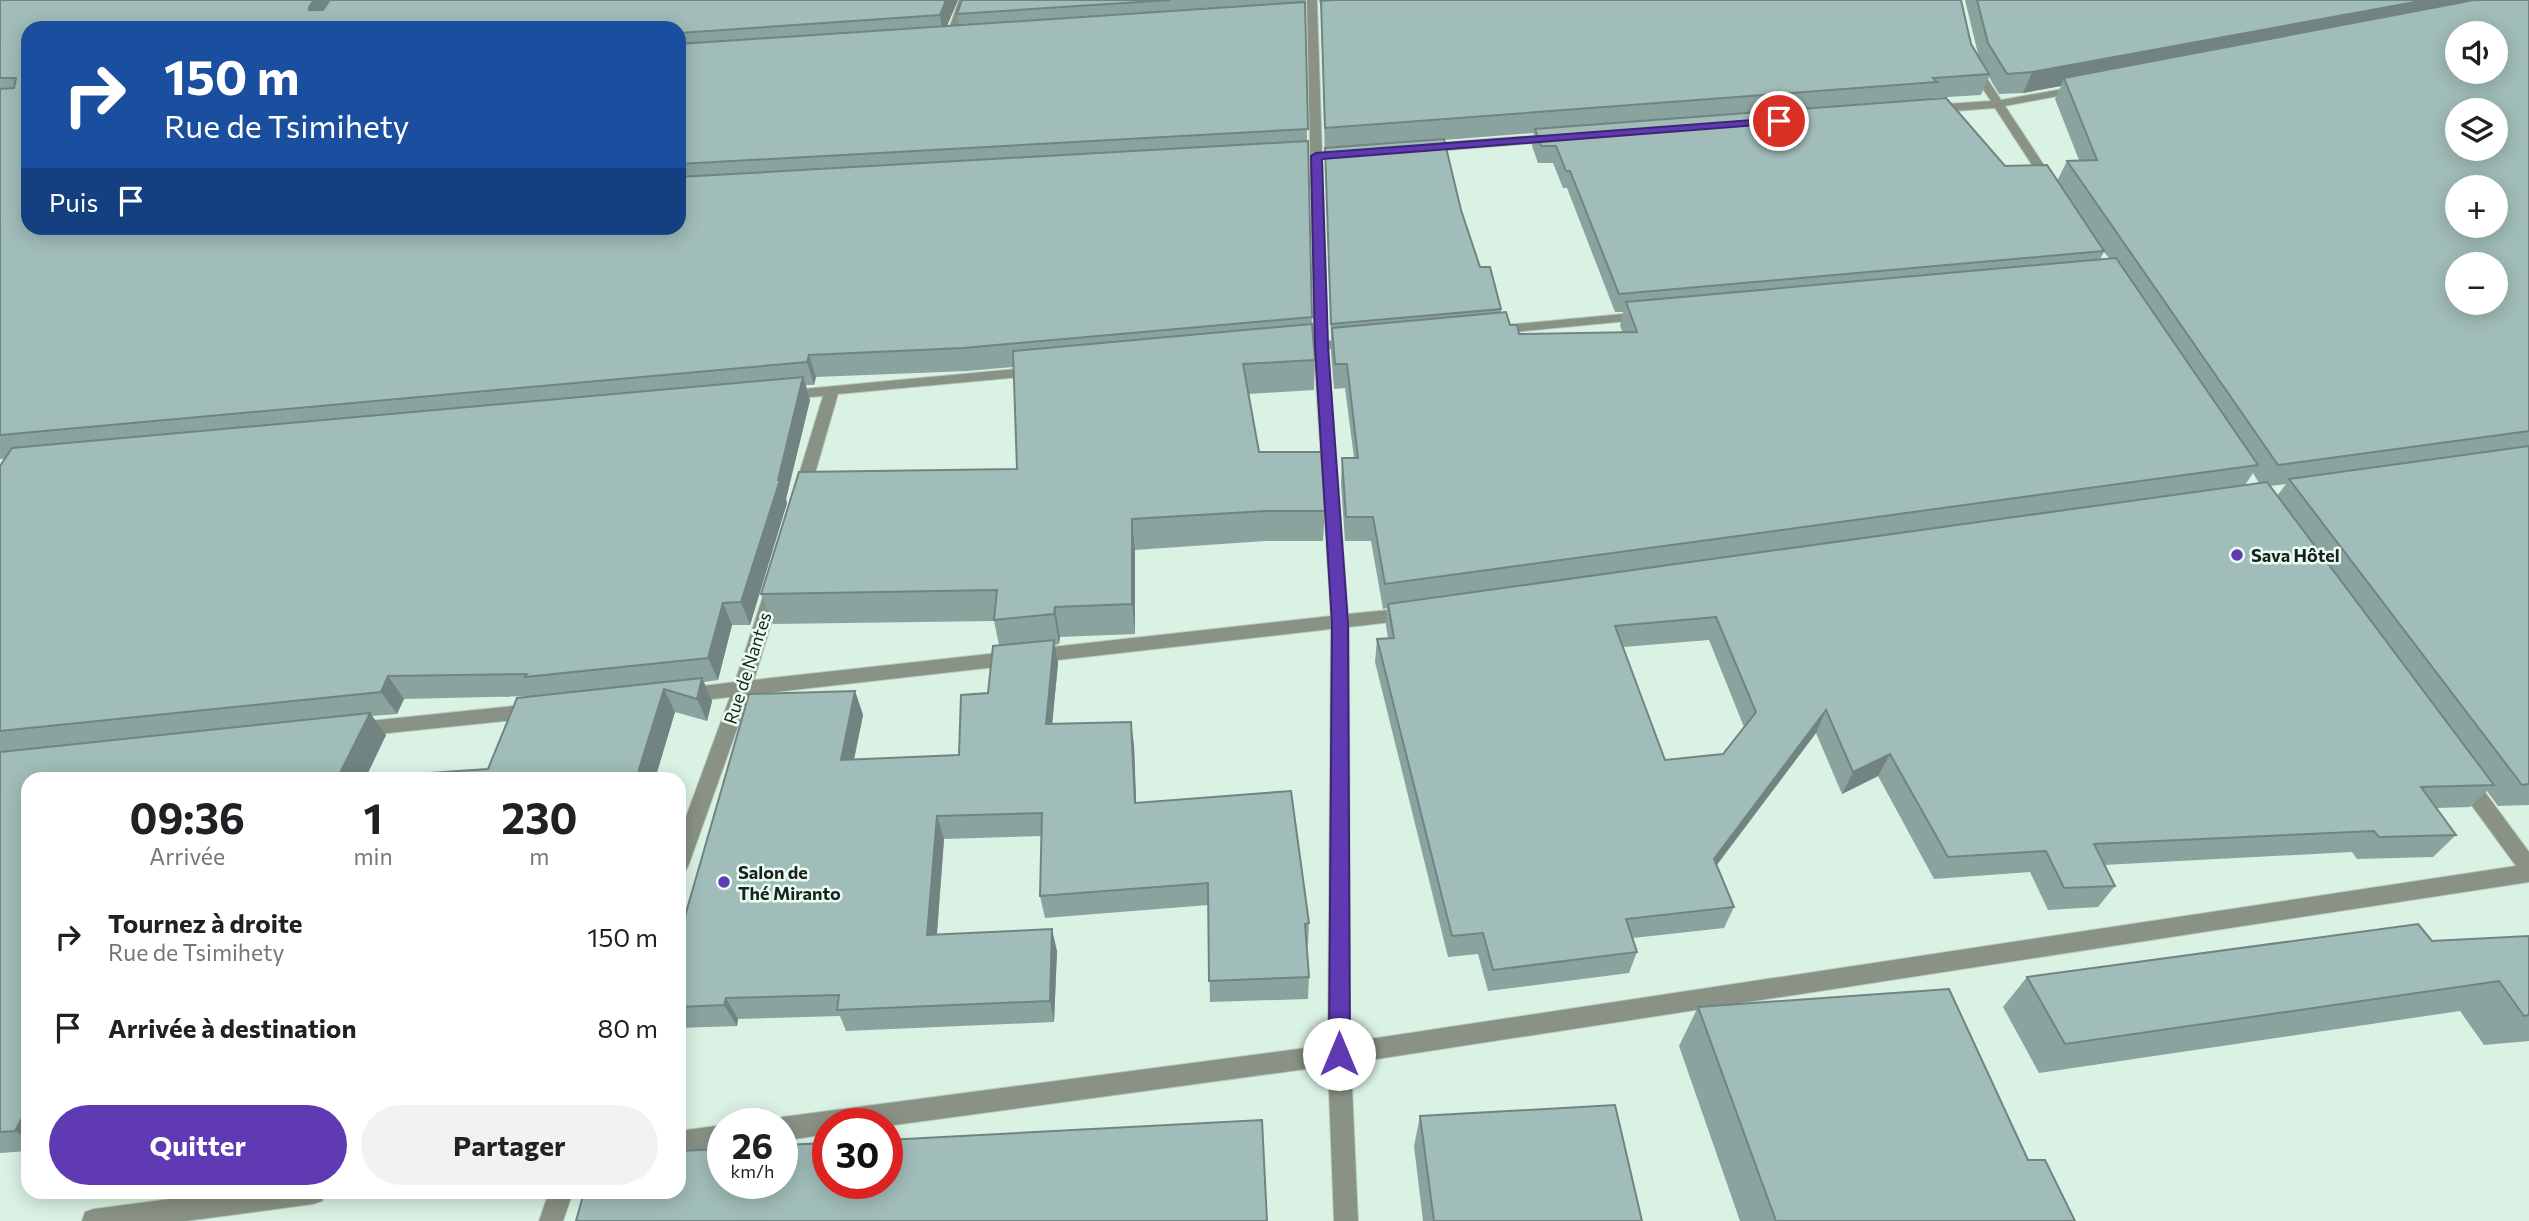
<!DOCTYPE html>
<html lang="fr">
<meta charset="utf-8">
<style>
body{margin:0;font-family:Commissioner,sans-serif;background:#f2f2f2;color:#202124;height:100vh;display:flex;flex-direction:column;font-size:26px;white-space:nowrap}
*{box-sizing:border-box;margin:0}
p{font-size:23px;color:#757577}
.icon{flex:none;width:38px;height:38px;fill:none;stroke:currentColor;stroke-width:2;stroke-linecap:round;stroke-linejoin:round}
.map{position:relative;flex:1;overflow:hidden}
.drawer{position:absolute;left:21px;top:772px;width:665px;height:427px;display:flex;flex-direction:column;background:#fff;border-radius:21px;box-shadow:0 4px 18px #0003}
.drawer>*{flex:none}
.top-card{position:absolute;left:21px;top:21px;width:665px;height:214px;border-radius:21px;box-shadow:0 4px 18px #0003;background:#1a4fa0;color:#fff;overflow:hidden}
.controls{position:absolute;left:2445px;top:21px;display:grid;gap:14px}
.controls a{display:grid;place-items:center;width:63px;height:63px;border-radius:50%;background:#fff;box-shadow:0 4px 18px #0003;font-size:35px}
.speed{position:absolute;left:707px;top:1108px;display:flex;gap:14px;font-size:35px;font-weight:700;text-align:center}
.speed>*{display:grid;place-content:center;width:91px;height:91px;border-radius:50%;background:#fff;box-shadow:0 4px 18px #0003;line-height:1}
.speed small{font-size:18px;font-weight:400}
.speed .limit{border:10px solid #d22;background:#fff;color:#111}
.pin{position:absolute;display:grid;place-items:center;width:60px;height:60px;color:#fff;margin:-30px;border:4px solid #fff;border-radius:50%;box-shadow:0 2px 7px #0007}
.me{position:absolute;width:77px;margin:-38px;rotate:0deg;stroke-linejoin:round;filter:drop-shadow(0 0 5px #0008)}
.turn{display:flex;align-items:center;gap:24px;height:147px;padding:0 28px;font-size:32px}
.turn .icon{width:91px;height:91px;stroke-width:2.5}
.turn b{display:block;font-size:49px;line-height:60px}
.then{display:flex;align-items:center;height:66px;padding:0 28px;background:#0003;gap:14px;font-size:26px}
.eta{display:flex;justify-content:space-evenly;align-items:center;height:119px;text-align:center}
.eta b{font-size:42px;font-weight:700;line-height:49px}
.primary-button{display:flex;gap:14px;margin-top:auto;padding:14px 28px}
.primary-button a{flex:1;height:80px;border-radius:42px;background:#5f3ab2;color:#fff;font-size:28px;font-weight:700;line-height:80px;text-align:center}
.primary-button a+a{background:#f2f2f2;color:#202124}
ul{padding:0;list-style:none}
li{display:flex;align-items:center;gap:21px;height:91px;padding:0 28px}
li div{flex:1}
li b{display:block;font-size:26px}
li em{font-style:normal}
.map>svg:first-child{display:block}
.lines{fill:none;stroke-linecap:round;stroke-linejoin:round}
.minor-casing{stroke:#b8cdc1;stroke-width:2}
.minor{fill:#899285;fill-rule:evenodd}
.wall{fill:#8aa39f;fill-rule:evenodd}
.shaded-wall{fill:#718482}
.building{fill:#a1bdb9;stroke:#718482;stroke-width:2;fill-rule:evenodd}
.route{fill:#5f3ab2;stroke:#3e2674;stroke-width:2}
.poi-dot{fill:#5f3ab2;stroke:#ebfef3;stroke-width:2.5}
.labels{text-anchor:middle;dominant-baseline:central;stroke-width:5;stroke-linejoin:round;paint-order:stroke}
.poi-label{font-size:18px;font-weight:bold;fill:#1b231f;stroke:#ebfef3;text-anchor:start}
.street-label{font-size:18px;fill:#1b231f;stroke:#ebfef3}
</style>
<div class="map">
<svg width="2529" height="1221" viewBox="0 0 2529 1221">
<rect width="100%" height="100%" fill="#daf2e4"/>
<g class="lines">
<!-- minor casing -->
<g class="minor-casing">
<path id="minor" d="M959,0H969L955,40L946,42L945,40Z
M1307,0H1317L1322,152L1348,150L1354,154L1348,158L1322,159L1328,341L1355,339L1362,343L1355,347L1328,349L1348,614L1409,608L1415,609L1418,614L1415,619L1409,620L1349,627L1350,1042L2516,866L2459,788L2456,782L2459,776L2466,774L2473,776L2529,852V882L1351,1063L1358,1221H1334L1328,1066L887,1126V1124H828V1134L782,1141V1124H773L782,1117L1328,1045L1331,629L749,695L689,864L686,870L679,873V836L730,697L686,702L679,700L677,695L679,690L686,688L735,682L768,581H780L783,585L754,680L1331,616L1314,351L1292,352L1285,348L1292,344L1314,342Z
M1973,62L1977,63L2001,100L2079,86L2085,89L2079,92L2005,106L2057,185L2055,188H2047L1995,108L1930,113L1924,109L1930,105L1991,101L1967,65Z
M1557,134L1563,138L1561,141L1424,152L1418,148L1424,144Z
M1644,312L1651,316L1649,319L1494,334L1487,330L1494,326Z
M1037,367L1044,372L1042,375L838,394L809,494L801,499L793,494L823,396L787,399L782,397L780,394L782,391Z
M533,704L540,706L542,711L540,716L533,718L359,736L352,734L350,729L352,724L359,722Z
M723,1125V1149L679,1155V1131Z
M223,1192H325L322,1201L313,1204L186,1221H82L85,1212L94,1209Z
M549,1192H573L563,1221H539Z"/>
</g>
<!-- minor -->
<use href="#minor" class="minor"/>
</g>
<!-- wall -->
<path class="wall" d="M0,0H958L947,26L959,25L957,14L962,0H1306L1305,8L1307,141L1312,324L1315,360L1314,390L1248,394L1259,452L1325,511L1323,541H1265L1135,550V634L1060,637L1059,644L1055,645L1058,663L1052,724L1134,745L1136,803L1309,923L1308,945H1307L1309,977L1308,999L1210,1002L1208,905L1045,918L1040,896L1042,836L944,839L937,935L1057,951L1054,1022L846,1031L840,1016L738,1019L737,1026L679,1028V937L855,691L863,715L854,760L959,755L988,693L999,645L994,621L773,624L761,594L1017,469L1013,367L967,371L816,377L814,385H806L810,400L786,499L787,503L750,625H732L718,680L704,682L712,701L707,721L675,712L655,779H28V1151L0,1153V464L1,465L5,459H0ZM679,28V228H28ZM532,696L488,769L366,777L386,735L372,716L397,714L404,699Z
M1319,0H1961L1971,44L1979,58L1965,0H2529V805L2498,806L2487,791L2470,807L2437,808L2456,835L2433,857L2357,859L2352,852L2104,865L2115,886L2098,907L2048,910L2030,872L1934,879L1878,776L1842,794L1816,733L1717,865L1734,907L1724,928L1633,938L1637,952L1629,973L1488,991L1478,954L1448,957L1375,662L1377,639L1388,638L1386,626L1387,608L1383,609L1371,541H1345L1341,483L1342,458H1354L1345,388L1334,389L1331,352V338L1325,161L1321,9ZM1989,77L1999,94L2023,93L2061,86L2055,99L2079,160L2067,161L2057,181L2005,166L1931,99V98L1981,95ZM1534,133L1532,146L1538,163H1553L1563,188H1567L1615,312H1623L1620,326L1623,333L1519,334L1510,325L1501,313V309L1480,267L1461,210L1444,140ZM2104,252L2109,258L2100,259ZM2253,473L2259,483L2245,485ZM2286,484L2277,496L2270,486ZM1709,640L1744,727L1723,754L1665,760L1623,647Z
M2529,936V1041L2484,1045L2460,1011L2039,1073L2003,1007L2027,977L2432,941Z
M1698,1007L2028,1160L2075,1221H1740L1679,1046Z
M1420,1116L1642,1221H1423L1414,1146Z"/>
<!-- shaded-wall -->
<path class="shaded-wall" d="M314,0H337L319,27L309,10V7Z
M946,0H958L943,35L940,15Z
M2426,0H2520L2064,78L2061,86L2023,93L2032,72Z
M809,355L816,377L814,385L807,362Z
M803,377L810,400L786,499L787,503L750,625L741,602L778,480Z
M1132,519L1135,550V634L1132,604Z
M723,603L732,625L718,680L708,658Z
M1055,607L1060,637L1059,644L1054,614Z
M1054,640L1058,663L1050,747L1046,724Z
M388,676L404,699L397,714L381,692Z
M702,678L712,701L707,721L697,699Z
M664,689L675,712L655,779H636Z
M855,691L863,715L849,783L841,760Z
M1826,710L1816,733L1705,880L1714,859Z
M370,713L386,735L365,779H337Z
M1131,722L1134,745L1137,826L1135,803Z
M1890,754L1878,776L1842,794L1853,772Z
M937,816L944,839L935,957L927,935Z
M1052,929L1057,951L1054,1022L1050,1001Z
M726,998L738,1019L737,1026L724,1005Z
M22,1118L28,1122V1139L15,1131Z"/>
<!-- building -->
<path class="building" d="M0,0H314L309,7V10H323L330,0H946L940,15L679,33V28H28V228H679V177L1308,141L1312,317L963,348L809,355L807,362L0,435V89L14,88L16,78H0Z
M962,0H1170L957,14Z
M1332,0H1961L1971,44L1989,74L1933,78L1937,82L1325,128L1321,1Z
M1977,0H2426L2032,72L2007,74L1988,43Z
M2474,0H2529V431L2278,465L2067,161L2097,160L2064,78ZM2457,33H2496V72H2457ZM2457,110H2496V149H2457ZM2457,187H2496V226H2457ZM2457,264H2496V303H2457Z
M1305,2L1308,129L679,164V44Z
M1946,98L2005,166L2047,165L2104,251L1619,294L1570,171H1566L1556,146H1541L1535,129Z
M1444,139L1461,210L1480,267H1490L1501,309L1331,324L1325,148Z
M2116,258L2258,465L1385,584L1373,517H1346L1342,458H1358L1347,364H1335L1332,328L1506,312L1510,325H1517L1519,334L1637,332L1626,302Z
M1312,324L1315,360L1243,364L1259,452H1321L1325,511H1265L1132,519V604L1055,607L1054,614L994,620L997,590L761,594L799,472L1017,469L1013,351Z
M803,377L778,480H780L741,602L723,603L708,658L525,677L527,674L388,676L381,692L0,731V466L12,448Z
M2529,446V784L2522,785L2289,479Z
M2267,482L2494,785L2421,787L2456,835L2379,837L2374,831L2094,844L2115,886L2064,888L2046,851L1948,857L1890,754L1853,772L1826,710L1714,859L1734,907L1626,919L1637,952L1493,970L1483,933L1452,936L1377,639L1394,638L1388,604ZM1716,617L1756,712L1723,754L1665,760L1615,626Z
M1054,640L1046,724L1131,722L1135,803L1291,791L1309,923L1305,924L1309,977L1209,981L1208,883L1040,896L1042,813L937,816L927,935L1052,929L1050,1001L837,1010L839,995L726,998L724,1005L679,1007V937L749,694L855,691L841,760L959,755L961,695L988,693L993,646Z
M702,678L697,699L664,689L636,779H341L488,769L517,698Z
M370,713L337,779H28V1118H22L15,1131L0,1132V752Z
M2418,924L2432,941L2529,936V1015L2524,1016L2499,981L2065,1044L2027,977Z
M1949,989L2028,1160H2045L2075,1221H1776L1698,1007Z
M1615,1105L1642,1221H1434L1420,1116Z
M1262,1120L1267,1221H576L584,1192H679V1151L723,1149V1183H782V1145L828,1143V1183H887V1140Z"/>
<!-- route -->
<path class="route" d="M1779,118L1782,119V123L1322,159L1328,346L1348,624L1350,1054L1347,1061L1339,1064L1332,1061L1329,1054L1332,624L1315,346L1311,156L1316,153Z"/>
<!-- markers -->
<g class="poi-dot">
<circle cx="2237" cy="555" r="7"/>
<circle cx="724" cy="882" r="7"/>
</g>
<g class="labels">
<!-- poi labels -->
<g class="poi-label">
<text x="2251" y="555">Sava Hôtel</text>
<text x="738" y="872">Salon de<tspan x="738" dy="21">Thé Miranto</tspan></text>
</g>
<!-- street labels -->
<g class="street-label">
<text transform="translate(747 668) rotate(-72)">Rue de Nantes</text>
</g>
</g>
</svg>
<div class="controls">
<a><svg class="icon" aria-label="sound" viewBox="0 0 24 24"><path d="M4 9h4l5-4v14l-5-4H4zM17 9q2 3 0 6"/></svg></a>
<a><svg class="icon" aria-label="layers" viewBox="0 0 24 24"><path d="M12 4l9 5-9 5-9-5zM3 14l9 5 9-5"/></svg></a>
<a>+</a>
<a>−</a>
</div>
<div class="speed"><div>26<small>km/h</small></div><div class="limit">30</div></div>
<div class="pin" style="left:1779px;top:121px;background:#d93025"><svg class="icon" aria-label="arrive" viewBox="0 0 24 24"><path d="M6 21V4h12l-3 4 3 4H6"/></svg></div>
<svg class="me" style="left:1339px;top:1054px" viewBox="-20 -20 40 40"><circle r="19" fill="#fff"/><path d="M0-13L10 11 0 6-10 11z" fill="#5f3ab2"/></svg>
<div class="top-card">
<div class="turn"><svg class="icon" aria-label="right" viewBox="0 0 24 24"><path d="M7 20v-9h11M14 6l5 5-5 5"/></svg><div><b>150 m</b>Rue de Tsimihety</div></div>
<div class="then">Puis<svg class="icon" aria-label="arrive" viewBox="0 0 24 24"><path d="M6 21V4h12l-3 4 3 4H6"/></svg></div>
</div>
<section class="drawer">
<div class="eta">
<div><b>09:36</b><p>Arrivée</p></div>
<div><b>1</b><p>min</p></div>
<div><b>230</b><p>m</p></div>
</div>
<ul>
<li><svg class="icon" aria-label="right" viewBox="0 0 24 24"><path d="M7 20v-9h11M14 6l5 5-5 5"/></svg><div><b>Tournez à droite</b><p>Rue de Tsimihety</p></div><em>150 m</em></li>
<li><svg class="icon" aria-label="arrive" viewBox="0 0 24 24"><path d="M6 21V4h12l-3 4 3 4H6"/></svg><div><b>Arrivée à destination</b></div><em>80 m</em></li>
</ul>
<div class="primary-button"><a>Quitter</a><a>Partager</a></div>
</section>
</div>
